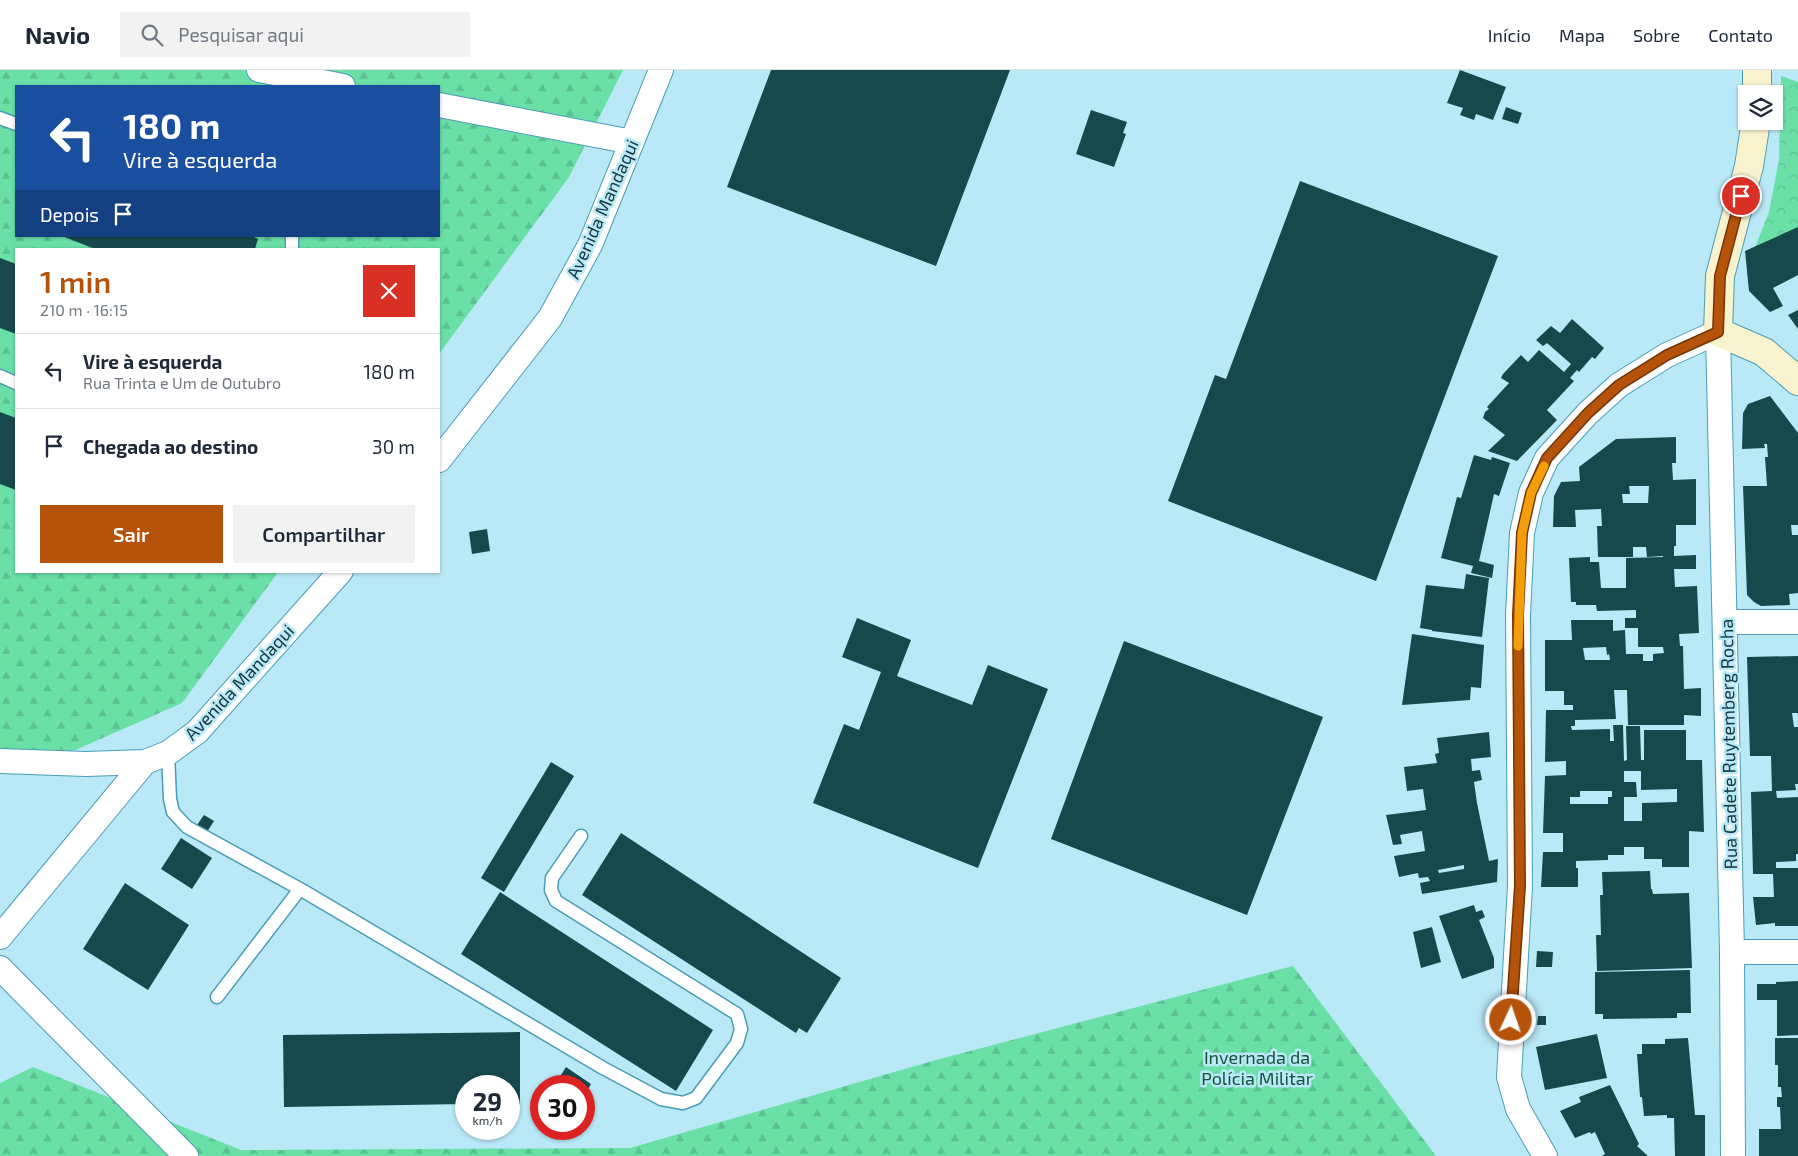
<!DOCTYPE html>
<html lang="pt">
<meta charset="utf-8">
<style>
body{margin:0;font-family:"Exo 2",sans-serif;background:#f2f2f3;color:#1f2937;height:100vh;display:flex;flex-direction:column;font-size:19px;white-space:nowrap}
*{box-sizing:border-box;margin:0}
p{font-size:16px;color:#747a83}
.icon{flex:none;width:28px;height:28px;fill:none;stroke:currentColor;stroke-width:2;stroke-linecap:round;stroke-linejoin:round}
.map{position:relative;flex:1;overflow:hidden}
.drawer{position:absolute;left:15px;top:178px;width:425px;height:325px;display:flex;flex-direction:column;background:#fff;border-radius:0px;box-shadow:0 1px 4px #0004}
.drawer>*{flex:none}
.top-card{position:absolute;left:15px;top:15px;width:425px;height:152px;border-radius:0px;box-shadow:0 1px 4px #0004;background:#1a4fa0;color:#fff;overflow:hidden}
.controls{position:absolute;left:1738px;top:15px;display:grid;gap:10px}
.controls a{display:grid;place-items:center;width:45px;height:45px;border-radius:0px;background:#fff;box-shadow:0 1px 4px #0004;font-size:25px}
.speed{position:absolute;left:455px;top:1005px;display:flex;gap:10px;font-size:25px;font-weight:700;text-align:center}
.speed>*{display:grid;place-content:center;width:65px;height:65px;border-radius:50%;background:#fff;box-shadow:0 1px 4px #0004;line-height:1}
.speed small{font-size:12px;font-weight:400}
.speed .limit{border:8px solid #d22;background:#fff;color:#111}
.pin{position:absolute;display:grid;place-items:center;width:42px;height:42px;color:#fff;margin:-21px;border:2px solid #fff;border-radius:50%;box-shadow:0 1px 5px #0007}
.me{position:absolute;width:55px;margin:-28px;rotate:3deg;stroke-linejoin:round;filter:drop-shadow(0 0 4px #0008)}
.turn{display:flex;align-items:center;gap:18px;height:105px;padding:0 25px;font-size:22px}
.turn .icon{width:65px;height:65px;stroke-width:2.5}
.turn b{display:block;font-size:35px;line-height:42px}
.then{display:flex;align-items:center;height:48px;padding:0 25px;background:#0003;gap:10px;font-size:19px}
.round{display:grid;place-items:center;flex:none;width:52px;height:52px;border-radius:0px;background:#f2f2f3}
.overview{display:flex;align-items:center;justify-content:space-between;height:85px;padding:0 25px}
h1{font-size:30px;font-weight:600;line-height:38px;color:#b45309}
.action{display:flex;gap:10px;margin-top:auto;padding:10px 25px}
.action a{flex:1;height:58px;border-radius:0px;background:#b45309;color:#fff;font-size:20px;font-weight:600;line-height:58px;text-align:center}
.action a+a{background:#f2f2f3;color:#1f2937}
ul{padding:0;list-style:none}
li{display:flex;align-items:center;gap:15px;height:75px;padding:0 25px;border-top:1px solid #e0e1e3}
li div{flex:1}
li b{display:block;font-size:19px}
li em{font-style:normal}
header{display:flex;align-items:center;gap:30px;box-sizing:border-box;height:70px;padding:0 25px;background:#fff;border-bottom:1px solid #e0e1e3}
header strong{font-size:24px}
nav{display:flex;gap:28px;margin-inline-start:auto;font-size:18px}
.search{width:350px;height:45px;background:#f2f2f3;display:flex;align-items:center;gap:12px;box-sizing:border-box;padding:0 18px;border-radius:0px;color:#747a83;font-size:19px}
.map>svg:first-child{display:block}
.forest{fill:url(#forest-firs);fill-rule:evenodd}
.park{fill:url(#park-crowns)}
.building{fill:#17494c;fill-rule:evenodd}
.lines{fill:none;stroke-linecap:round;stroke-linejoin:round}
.lane-casing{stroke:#4b9db6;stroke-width:15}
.street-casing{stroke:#4b9db6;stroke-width:26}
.secondary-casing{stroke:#4b9db6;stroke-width:30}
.lane{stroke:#fff;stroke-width:12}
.street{stroke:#fff;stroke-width:24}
.secondary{stroke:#f8f2cf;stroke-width:28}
.route-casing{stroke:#753606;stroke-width:12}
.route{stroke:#b45309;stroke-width:9}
.slow{stroke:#f59e0b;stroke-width:9}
.labels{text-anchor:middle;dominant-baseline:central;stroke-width:5;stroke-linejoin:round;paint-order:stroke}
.street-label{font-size:18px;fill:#143741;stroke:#b9e8f7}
.park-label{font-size:18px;fill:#145438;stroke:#b9e8f7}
</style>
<header>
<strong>Navio</strong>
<div class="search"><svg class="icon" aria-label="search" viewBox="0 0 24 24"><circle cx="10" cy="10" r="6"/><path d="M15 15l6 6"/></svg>Pesquisar aqui</div>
<nav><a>Início</a><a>Mapa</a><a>Sobre</a><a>Contato</a></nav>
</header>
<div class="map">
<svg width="1798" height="1086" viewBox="0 0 1798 1086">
<defs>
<pattern id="forest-firs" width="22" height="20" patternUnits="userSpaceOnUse" patternTransform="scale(1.25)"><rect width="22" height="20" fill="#6ae0a7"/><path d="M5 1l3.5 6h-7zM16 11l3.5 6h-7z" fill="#5bc191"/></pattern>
<pattern id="park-crowns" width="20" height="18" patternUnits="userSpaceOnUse" patternTransform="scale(1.25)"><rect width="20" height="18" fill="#6ae0a7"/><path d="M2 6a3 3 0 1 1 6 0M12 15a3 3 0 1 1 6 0" fill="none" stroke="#5bc191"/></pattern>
</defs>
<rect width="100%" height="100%" fill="#b9e8f7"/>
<!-- forest -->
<path class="forest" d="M0,0H623L569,107L439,284V179H16V501H279L182,633L55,689L0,679ZM16,16H439V166H16Z
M1293,896L1436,1086H0V1013L33,997L241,1080L630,1078L936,990Z"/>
<!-- park -->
<path class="park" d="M1781,6L1798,12V170L1749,193L1769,142L1779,90Z"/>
<!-- building -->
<path class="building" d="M771,0H1010L936,196L727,117Z
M1460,0L1506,17L1493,50L1476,44L1474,50L1460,45L1463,38L1447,33Z
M1506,37L1522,43L1518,54L1502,49Z
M1091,40L1127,52L1123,63L1126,64L1114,97L1076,84Z
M1300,111L1498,186L1423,384L1376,511L1168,431L1215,305L1226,309Z
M1798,157V205L1773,218L1783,236L1770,242L1749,221L1745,181Z
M62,166H252L258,169L255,179H95Z
M0,188L16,194V264L0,258Z
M1798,240V259L1788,245Z
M1572,249L1604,278L1595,289L1592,287L1579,302L1577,300L1570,308L1574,311L1547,340L1557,350L1517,391L1488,381L1505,365L1483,348L1485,342L1489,339L1487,337L1509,313L1501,308L1503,304L1521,285L1528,292L1539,280L1564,302L1571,294L1547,273L1543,276L1536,270L1551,256L1560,263Z
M1770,326L1798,363V455H1791L1792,465H1798V523L1789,524L1790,535L1761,536L1754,532L1747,525L1743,416H1767L1765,387H1768L1767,374H1764L1765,378L1742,379L1743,343L1748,334Z
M0,342L16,348V420L0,414Z
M1676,367V393H1672L1673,410L1696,409V455H1676V476H1674V486L1696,485V499H1674L1675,517L1697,516L1699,563L1679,564L1680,576H1683L1684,619L1701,618V646L1684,645V655H1628L1627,620H1614L1616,649L1575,650V656H1571L1572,660L1610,659V671H1614L1613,655H1623L1624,691L1627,690L1626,656H1640L1641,690H1644V660H1686V690H1702L1704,762L1689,761V797H1662V789H1644V777H1624V785H1608V790L1576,791V798H1578V817H1541L1543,782H1563V763H1543L1545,706L1566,705V691L1545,692L1546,640H1573V635H1564V621H1545V570H1572L1571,550H1613V561L1625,560L1626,584H1643V591H1653V584L1664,583L1663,577H1638V558H1625V548H1636V540L1597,541L1596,535H1576V532H1571L1569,488L1590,487V492H1599L1601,518H1626V488L1663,487V486L1647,487L1646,477H1633V487H1598L1597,456H1602L1601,439L1575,440L1576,457H1553L1554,426L1561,412L1580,411L1579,397L1616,369ZM1629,416H1649L1648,433H1623L1622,424H1630ZM1606,577L1607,585L1609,584L1610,590H1585L1583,578ZM1624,701H1641V720L1677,719V732L1642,733V751H1624V727H1637L1636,712H1624ZM1580,721H1612V727H1608V734H1570V727H1580Z
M1474,385L1491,390L1492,387L1510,393L1499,426L1494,424L1479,491L1494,495L1492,508L1471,503L1473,496L1441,488L1457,427L1461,428Z
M487,459L490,481L472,484L469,462Z
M1466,504L1489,508L1482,567L1432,561V560L1420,558L1426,515L1464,519Z
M857,548L911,570L897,606L972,635L988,595L1048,619L978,798L813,733L844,654L859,660L881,602L842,587Z
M1412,564L1484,575L1481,618L1471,617L1470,630L1402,635Z
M1124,571L1323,647L1247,845L1051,769Z
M1798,586V643H1792L1794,657H1798V714H1795L1796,720L1776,721L1777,728L1798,727V784H1796V791L1776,792V798H1798V856H1775V853L1756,855L1753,827H1774L1773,804H1753L1751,722L1772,721L1771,686H1750L1747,587Z
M1489,662L1491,687L1471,689L1472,701L1480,700L1482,710L1474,712L1477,733L1489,791L1498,789L1497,812L1422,824L1420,813L1430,811L1428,807L1419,808L1418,803L1399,807L1394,786L1425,781L1422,761L1400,765L1402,774L1393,775L1386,745L1426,740L1423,719L1407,721L1404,697L1437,693L1435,684L1439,683L1437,668ZM1464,795V799L1439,803L1438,800Z
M551,692L574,706L504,822L481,808Z
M204,745L214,751L207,762L197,755Z
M621,763L841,908L807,963L799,958L796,963L582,825Z
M181,768L212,788L192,819L161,799Z
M1650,801L1651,819H1652L1653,824L1689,823L1692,898L1597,901L1596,865H1601L1600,825H1603L1602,802Z
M125,813L189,855L148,920L83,879Z
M500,822L713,960L676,1021L461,884Z
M1474,835L1476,842L1482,840L1485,847L1479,850L1494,888V898L1462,909L1439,846Z
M1432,857L1441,892L1421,898L1413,862Z
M1537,881L1553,882L1552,897H1536Z
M1690,900L1691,943H1677V948L1603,949V944H1595V902Z
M1798,911V965L1777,966V930H1757V914H1776V912Z
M1538,946H1546V955H1537Z
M520,962V1034H509V1016H466V1034L284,1037L283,965Z
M1597,964L1607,1008L1545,1020L1536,977Z
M1688,968L1695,1045H1705V1086H1675L1674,1048H1667V1045L1644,1046L1642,1027H1640L1637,984H1642V974H1665V969Z
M1775,968H1798V1086H1759V1059H1781L1780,1037H1777V1027H1782L1781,1017H1778V995H1775Z
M566,997L591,1014L584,1026V1016H554Z
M1610,1015L1639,1074L1637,1076L1648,1086H1602L1605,1084L1595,1062L1591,1064L1590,1062L1575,1068L1560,1041L1581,1032L1579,1027Z"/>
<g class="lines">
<!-- lane casing -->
<g class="lane-casing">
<path id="lane" d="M0,48L16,54
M292,166V179
M0,306L16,313
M168,683L170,729L173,742L187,757L300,819L603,998L661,1029L683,1033L696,1028L737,973L741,959L737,944L556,831L551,820L552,808L581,766
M217,927L300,819"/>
</g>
<!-- street casing -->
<g class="street-casing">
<path id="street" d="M259,0L343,16
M439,35L632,72
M439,390L550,248L590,175L661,0
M1726,552H1798
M0,691L86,694L145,692L168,683L197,662L341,501
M0,867L145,692
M1732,882H1798
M0,898L186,1086
M1545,1086L1518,1039L1509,1007L1520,816L1518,545L1522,463L1531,423L1547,388L1588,343L1619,315L1667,285L1718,262L1732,882L1733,1086"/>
</g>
<!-- secondary casing -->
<g class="secondary-casing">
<path id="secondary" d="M1757,0V24
M1756,51L1749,96L1720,206L1718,262L1764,282L1798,311"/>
</g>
<!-- lane -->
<use href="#lane" class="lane"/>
<!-- street -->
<use href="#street" class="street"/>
<!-- secondary -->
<use href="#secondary" class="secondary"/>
</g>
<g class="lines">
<!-- route casing -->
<g class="route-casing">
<path id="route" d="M1511,950L1520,816L1518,545L1522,463L1531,423L1547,388L1588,343L1619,315L1667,285L1718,262L1720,206L1741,126"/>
</g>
<!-- route -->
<use href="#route" class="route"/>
<!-- slow -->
<path class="slow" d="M1518,576L1522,463L1531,423L1544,396"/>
</g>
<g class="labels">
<!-- street labels -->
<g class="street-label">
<text transform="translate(602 139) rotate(-66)">Avenida Mandaqui</text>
<text transform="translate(239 612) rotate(-47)">Avenida Mandaqui</text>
<text transform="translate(1728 674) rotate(-91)">Rua Cadete Ruytemberg Rocha</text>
</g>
<!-- park labels -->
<g class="park-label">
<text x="1257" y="987">Invernada da<tspan x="1257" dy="21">Polícia Militar</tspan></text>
</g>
</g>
</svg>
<div class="controls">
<a><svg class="icon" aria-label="layers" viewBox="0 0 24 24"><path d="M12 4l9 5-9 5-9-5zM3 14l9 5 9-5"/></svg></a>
</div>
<div class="speed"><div>29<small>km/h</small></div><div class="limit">30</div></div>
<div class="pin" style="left:1741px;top:126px;background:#d93025"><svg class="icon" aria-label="arrive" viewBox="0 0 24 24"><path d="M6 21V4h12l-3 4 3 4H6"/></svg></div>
<svg class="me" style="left:1511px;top:950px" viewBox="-20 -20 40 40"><circle r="17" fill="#b45309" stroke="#fff" stroke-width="3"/><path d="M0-11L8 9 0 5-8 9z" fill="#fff"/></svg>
<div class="top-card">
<div class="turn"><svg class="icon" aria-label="left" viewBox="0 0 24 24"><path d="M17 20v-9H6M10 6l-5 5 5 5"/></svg><div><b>180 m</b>Vire à esquerda</div></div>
<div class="then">Depois<svg class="icon" aria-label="arrive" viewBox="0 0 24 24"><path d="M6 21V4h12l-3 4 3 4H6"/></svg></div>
</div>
<section class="drawer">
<div class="overview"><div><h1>1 min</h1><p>210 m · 16:15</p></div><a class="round" style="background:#d93025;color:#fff"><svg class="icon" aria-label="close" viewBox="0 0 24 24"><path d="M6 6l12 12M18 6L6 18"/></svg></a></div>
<ul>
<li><svg class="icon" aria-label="left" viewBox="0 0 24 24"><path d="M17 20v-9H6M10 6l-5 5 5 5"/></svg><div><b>Vire à esquerda</b><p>Rua Trinta e Um de Outubro</p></div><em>180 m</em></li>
<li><svg class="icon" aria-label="arrive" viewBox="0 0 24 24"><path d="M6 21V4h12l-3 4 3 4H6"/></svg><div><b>Chegada ao destino</b></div><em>30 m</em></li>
</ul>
<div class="action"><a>Sair</a><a>Compartilhar</a></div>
</section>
</div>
